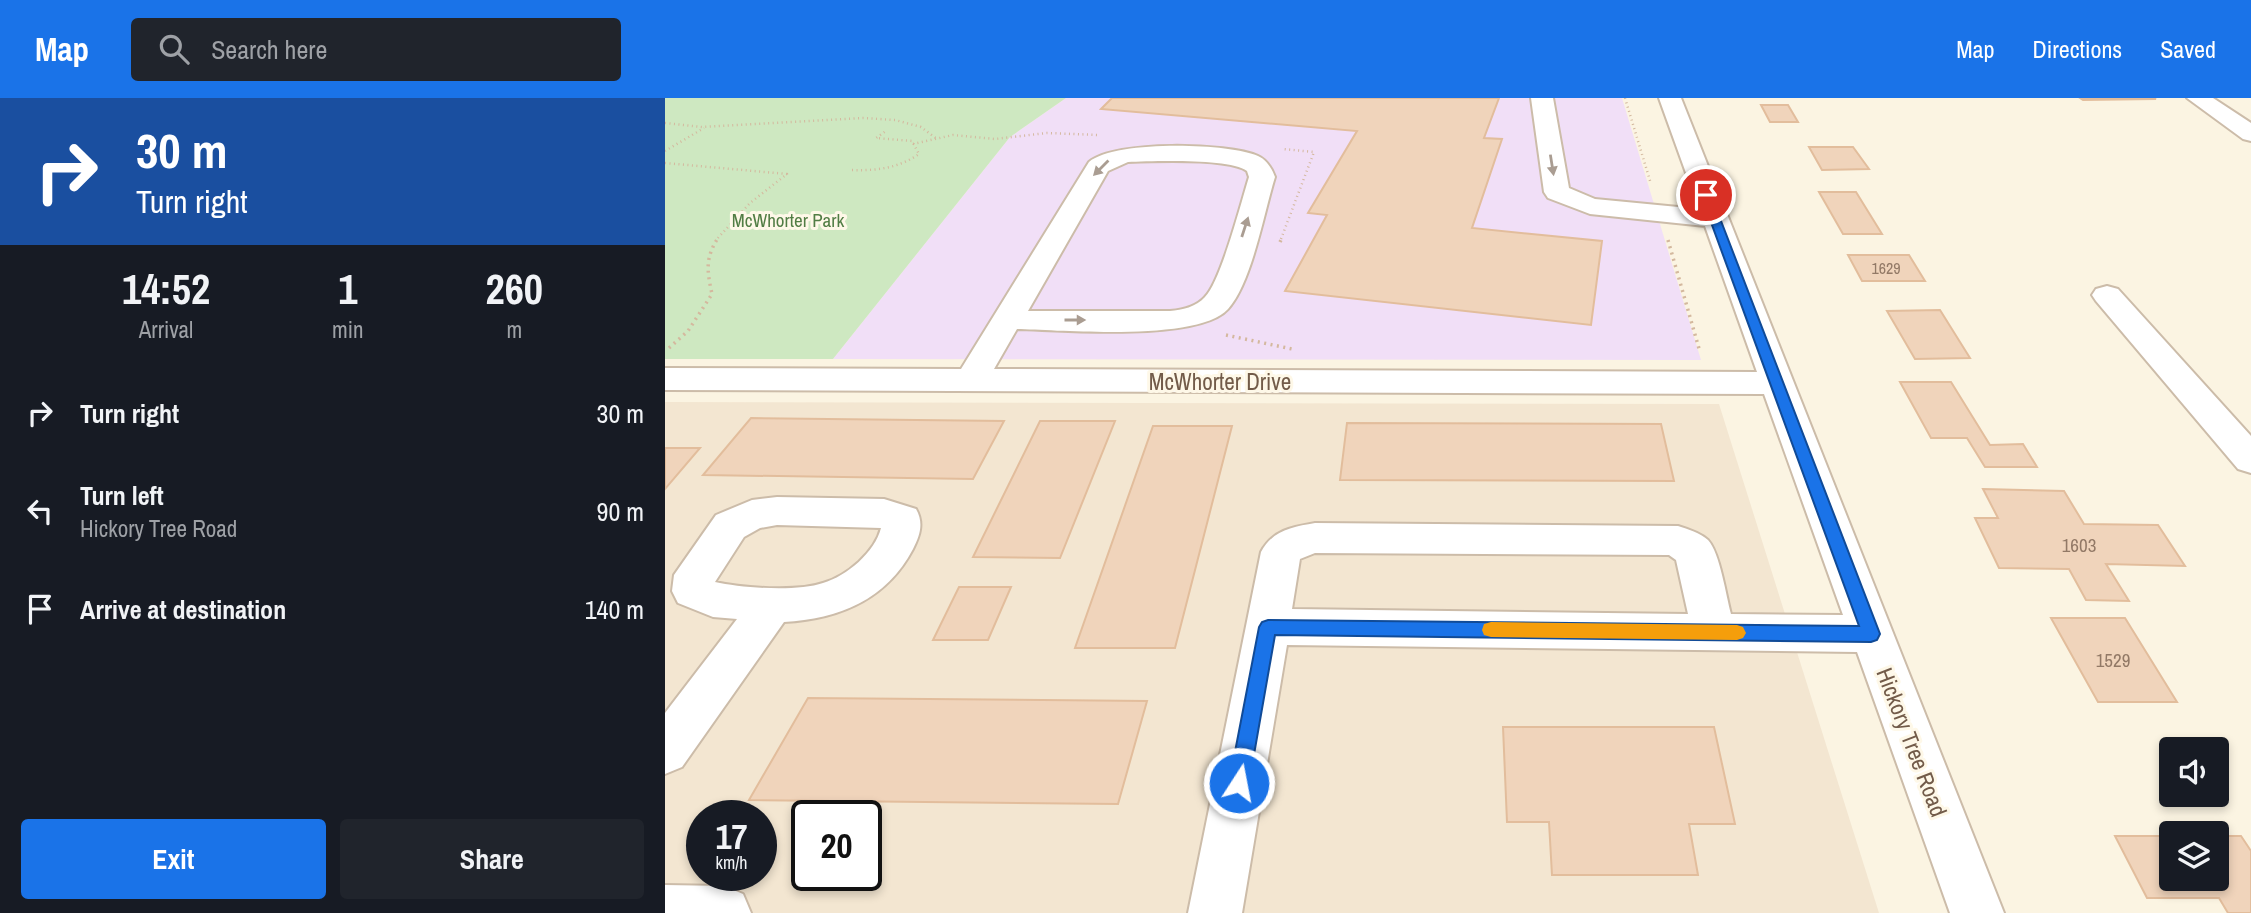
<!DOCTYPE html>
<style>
body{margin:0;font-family:"Archivo Narrow",sans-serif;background:#20242c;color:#f1f3f6;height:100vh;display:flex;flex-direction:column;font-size:26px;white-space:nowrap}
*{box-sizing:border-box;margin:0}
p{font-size:23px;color:#9ea1a6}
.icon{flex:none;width:38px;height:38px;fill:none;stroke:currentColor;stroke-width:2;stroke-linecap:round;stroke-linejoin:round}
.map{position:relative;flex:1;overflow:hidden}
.drawer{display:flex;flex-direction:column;background:#171b24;width:665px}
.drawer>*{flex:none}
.banner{background:#1a4fa0;color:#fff;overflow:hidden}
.fabs{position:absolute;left:1494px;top:639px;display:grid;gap:14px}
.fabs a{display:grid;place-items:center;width:70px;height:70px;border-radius:7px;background:#171b24;box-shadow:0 4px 10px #0003;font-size:35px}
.speed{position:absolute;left:21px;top:702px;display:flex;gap:14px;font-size:35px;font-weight:700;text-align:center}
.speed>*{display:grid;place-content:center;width:91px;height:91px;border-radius:50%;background:#171b24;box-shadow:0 4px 10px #0003;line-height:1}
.speed small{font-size:18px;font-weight:400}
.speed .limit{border:4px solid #111;border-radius:10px;background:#fff;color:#111}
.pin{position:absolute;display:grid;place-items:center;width:60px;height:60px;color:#fff;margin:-30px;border:4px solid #fff;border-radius:50%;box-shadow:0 2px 7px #0007}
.me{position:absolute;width:77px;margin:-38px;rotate:11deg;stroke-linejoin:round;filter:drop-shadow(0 0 5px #0008)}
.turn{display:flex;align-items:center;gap:24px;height:147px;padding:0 21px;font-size:32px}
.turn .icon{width:91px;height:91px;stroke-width:2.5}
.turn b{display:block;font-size:49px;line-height:60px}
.eta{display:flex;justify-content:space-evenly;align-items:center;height:119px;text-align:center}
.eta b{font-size:42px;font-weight:700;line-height:49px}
.action{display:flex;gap:14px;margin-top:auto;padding:14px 21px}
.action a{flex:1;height:80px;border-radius:7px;background:#1a73e8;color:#fff;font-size:28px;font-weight:700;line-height:80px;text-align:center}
.action a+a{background:#20242c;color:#f1f3f6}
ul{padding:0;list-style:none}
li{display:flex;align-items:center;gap:21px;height:98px;padding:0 21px}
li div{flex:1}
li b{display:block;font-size:26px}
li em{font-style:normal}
header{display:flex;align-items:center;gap:42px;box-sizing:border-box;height:98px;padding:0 35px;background:#1a73e8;color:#fff}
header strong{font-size:33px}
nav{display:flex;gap:38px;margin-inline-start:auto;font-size:24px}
.search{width:490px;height:63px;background:#20242c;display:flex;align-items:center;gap:18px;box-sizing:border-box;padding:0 24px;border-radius:7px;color:#9ea1a6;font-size:26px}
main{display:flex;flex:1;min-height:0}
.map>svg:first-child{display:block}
.residential{fill:#f3e6d1;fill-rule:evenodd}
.education{fill:#f1dff7}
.green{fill:#cee8c1}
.building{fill:#f0d4bb;stroke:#e2bd9c;stroke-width:2}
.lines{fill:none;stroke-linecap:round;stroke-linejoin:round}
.minor-casing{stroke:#ccbca9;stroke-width:4}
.path-far1{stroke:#d4b89e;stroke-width:2.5;stroke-dasharray:1 3.5;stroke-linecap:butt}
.path{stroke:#d4b89e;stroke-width:3.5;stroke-dasharray:2 4.5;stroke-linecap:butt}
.minor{fill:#fff;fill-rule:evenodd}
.oneway{fill:#aa9d92}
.route{fill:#1a73e8;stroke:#114b97;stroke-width:2}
.slow{fill:#f59e0b}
.labels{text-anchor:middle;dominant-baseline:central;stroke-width:6;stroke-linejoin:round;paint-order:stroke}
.far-number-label{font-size:16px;fill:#927966}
.far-park-label{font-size:19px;fill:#517d44;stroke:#fef8e8}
.number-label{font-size:19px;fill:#927966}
.street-label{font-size:23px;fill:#725b49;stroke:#fef8e8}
</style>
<header>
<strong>Map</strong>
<div class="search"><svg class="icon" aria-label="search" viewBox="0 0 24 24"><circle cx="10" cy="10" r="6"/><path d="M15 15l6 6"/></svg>Search here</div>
<nav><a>Map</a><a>Directions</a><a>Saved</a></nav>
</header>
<main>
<section class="drawer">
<div class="banner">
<div class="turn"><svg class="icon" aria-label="right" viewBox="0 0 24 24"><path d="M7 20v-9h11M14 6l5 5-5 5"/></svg><div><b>30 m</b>Turn right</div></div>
</div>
<div class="eta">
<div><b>14:52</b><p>Arrival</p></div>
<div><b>1</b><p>min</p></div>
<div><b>260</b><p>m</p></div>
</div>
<ul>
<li><svg class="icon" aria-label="right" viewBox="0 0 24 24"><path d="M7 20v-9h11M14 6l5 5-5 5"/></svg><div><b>Turn right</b></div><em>30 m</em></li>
<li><svg class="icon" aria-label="left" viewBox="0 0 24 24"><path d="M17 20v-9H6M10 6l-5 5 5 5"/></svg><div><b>Turn left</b><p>Hickory Tree Road</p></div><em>90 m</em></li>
<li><svg class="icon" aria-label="arrive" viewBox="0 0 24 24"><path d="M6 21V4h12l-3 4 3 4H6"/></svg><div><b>Arrive at destination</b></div><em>140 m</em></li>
</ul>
<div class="action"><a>Exit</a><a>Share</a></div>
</section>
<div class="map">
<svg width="1586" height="815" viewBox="0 0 1586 815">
<rect width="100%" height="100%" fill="#fbf4e2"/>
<!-- residential -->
<path class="residential" d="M0,304L1054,306L1214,815H0ZM37,718H96V777H37ZM142,718H201V777H142Z"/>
<!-- education -->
<path class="education" d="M401,0H957L1036,262L168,261L345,39Z"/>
<!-- green -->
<path class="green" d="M0,0H401L345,39L168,261H0Z"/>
<!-- building -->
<path class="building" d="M447,0H834L819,40L837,41L807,130L937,143L926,227L620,193L662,117L643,115L692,33L436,11Z
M1415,0H1489L1491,1L1418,2Z
M1096,7H1123L1133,24H1105Z
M1144,49H1188L1204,71L1157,72Z
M1154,94H1191L1217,136H1178Z
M1183,157H1244L1260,183H1197Z
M1275,212L1305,260L1250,261L1222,213Z
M1235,284H1286L1325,347L1358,346L1372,369H1320L1302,340H1266Z
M86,320L339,323L308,381L38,377Z
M375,323H450L395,460L308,459Z
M682,325L996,326L1009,383L675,382Z
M488,328H567L510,550H410Z
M0,350H35L0,391Z
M1318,391L1399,393L1419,426L1493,427L1520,468L1441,466L1464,503L1421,502L1404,471L1334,470L1310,420H1333Z
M294,489H346L323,542H268Z
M1386,520H1460L1512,604H1433Z
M143,600L482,603L453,706L84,702Z
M838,629H1049L1070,726H1024L1033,777H887L884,724H842Z
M1450,738H1507V780H1552V738H1576L1586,753V815H1563L1554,800H1482Z"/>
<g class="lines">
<!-- minor casing -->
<g class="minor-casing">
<path id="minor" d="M866,0H888L904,90L930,101L1034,111L994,0H1016L1339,815H1285L1192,554L622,547L577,815H523L596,454C608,432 627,429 650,425L1013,428C1023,431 1035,435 1043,442C1055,455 1061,498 1066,516L1178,517L1099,296L0,292V270L296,271L424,64C450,42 563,45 593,58C602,62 607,71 610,79C599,114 587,184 563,211C534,244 397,232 352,231L329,271L1092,274L1040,128L925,116L883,100L879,94ZM463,64C487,63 565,60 582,73L584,79C576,105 556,183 540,199C531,209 517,212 505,213H363L443,73ZM650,455L1004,457L1011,462L1023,516L627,511L635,461Z
M1522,0H1548L1586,25V43L1578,41Z
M1442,188L1453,191L1586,338V375L1573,371L1431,203L1427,197L1431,191Z
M112,399L219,401L251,411C259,425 255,437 248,451C221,502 174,521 119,524L17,669L0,676V615L72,521L48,519L13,505L7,493L9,477L51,417L87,402ZM112,427L216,430C210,454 182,478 158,485C132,494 77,490 50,484L79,439L95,430Z
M0,787L59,788L78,796L86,815H0Z"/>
</g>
<!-- path-far1 -->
<path class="path-far1" d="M960,0L986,86
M0,25L37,29L198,20L230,22L256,29L272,41
M248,46L288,37L330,41L382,35L434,37
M0,53L39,30
M0,65L122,76L85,105L52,141
M187,72C211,73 234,70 254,56L247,43L211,40L221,33
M616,141L649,54L618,51"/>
<!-- path -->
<path class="path" d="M1003,142L1035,254
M615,144L617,140
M561,237L627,251
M4,250L23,233L47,196C42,173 40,160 53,140"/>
<!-- minor -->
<use href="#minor" class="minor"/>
</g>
<!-- one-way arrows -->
<defs><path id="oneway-solid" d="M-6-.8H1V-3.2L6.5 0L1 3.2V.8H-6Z" transform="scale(1.75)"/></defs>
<g class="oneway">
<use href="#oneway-solid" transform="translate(887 67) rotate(81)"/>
<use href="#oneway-solid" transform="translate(436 70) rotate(135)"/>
<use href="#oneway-solid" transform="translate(580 129) rotate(-72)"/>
<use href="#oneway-solid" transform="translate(410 222)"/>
</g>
<!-- route -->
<path class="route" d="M1037,94L1046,97L1215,536L1212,542L1206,544L610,537L584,685L581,692L574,695L567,692L564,685L594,529L597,524L603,522L1194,528L1036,97Z"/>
<!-- slow -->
<path class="slow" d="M826,524L1072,527L1078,529L1081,535L1078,540L1072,542L826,539L819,537L817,532L819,526Z"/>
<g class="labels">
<!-- far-number labels -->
<g class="far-number-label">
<text x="1221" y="170">1629</text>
</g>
<!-- far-park labels -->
<g class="far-park-label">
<text x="123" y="122">McWhorter Park</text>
</g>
<!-- number labels -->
<g class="number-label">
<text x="1414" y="447">1603</text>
<text x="1448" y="562">1529</text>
</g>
<!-- street labels -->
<g class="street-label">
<text x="555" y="283">McWhorter Drive</text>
<text transform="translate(1247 644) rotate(69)">Hickory Tree Road</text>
</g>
</g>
</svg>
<div class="fabs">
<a><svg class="icon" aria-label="sound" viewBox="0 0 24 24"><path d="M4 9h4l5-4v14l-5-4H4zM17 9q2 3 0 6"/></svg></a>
<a><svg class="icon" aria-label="layers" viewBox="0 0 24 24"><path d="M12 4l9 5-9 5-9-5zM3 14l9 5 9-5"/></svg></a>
</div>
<div class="speed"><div>17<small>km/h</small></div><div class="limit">20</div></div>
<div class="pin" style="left:1041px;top:97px;background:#d93025"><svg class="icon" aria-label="arrive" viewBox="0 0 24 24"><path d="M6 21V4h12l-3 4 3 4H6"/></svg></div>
<svg class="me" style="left:574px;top:685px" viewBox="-20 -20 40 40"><circle r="17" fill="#1a73e8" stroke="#fff" stroke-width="3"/><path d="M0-11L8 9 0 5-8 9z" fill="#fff"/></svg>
</div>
</main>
